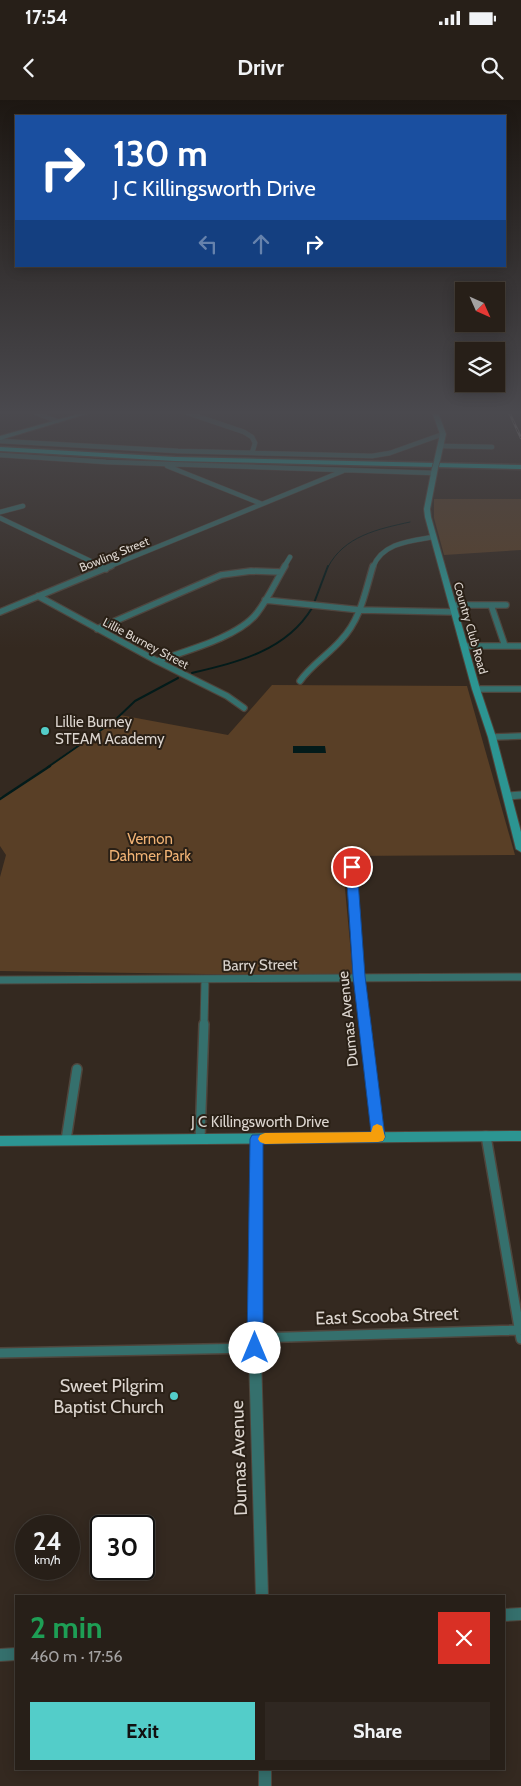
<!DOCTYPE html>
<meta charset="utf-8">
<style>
body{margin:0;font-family:Cabin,sans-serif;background:#2f2721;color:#f1f3f6;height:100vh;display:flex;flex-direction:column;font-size:19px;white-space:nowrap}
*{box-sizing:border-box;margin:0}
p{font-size:16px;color:#a4a2a2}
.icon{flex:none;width:28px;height:28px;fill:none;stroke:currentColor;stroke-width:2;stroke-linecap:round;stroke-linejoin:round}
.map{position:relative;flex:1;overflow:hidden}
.details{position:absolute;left:15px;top:1495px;width:490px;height:175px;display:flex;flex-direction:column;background:#271f18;border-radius:0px;box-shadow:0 2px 12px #0003,0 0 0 1px #433d37}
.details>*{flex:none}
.top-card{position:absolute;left:15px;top:15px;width:491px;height:152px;border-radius:0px;box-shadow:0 2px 12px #0003,0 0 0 1px #433d37;background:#1a4fa0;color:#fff;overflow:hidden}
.needle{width:32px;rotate:135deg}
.buttons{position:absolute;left:455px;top:182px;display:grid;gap:10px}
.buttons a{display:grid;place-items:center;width:50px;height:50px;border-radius:0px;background:#271f18;box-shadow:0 2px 12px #0003,0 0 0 1px #433d37;font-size:25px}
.speed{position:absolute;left:15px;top:1415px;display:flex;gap:10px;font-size:25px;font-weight:700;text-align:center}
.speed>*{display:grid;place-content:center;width:65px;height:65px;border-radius:50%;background:#271f18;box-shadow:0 2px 12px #0003,0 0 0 1px #433d37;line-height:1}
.speed small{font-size:12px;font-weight:400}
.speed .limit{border:2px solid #111;border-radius:8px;background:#fff;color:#111}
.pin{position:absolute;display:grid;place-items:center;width:42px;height:42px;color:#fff;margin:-21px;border:2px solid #fff;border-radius:50%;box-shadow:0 1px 5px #0007}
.me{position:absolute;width:55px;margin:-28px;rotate:0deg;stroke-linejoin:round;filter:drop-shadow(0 0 4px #0008)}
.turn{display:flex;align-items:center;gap:18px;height:105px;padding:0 15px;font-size:22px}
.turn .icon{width:65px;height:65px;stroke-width:2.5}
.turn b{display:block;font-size:35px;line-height:42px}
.lanes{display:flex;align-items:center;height:48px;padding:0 15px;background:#0003;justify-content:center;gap:25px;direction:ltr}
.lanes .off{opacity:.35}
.round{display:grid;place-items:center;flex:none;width:52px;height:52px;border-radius:0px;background:#2f2721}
.overview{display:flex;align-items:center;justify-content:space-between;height:85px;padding:0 15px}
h1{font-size:30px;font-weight:800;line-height:38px;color:#1e9e55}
.cta{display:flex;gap:10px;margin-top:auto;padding:10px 15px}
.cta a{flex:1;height:58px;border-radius:0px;background:#53cdc9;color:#111;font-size:20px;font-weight:800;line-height:58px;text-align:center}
.cta a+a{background:#2f2721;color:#f1f3f6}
.status{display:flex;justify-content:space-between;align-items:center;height:35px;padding:0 25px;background:#271f18;direction:ltr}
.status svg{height:14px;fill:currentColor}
header{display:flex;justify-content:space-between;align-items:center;height:65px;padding:0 15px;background:#271f18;font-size:22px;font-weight:800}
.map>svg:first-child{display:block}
.green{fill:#593f26}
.water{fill:#031b1a}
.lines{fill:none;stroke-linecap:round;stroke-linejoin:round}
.stream-far2{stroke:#031b1a;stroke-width:1}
.stream-far1{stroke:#031b1a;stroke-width:2}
.stream{stroke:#031b1a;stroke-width:2.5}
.street-far4-casing{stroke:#4f453c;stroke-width:5.5}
.street-far3-casing{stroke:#4f453c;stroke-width:8}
.street-far2-casing{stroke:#4f453c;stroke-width:9}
.street-far1-casing{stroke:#4f453c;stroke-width:12}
.street-casing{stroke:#4f453c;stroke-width:14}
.secondary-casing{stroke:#4f453c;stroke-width:2}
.primary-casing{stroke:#4f453c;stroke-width:3}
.street-far4{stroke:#35706d;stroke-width:4.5}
.street-far3{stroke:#35706d;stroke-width:5.5}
.street-far2{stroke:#35706d;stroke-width:7}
.street-far1{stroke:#35706d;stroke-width:9}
.street{stroke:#35706d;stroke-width:12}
.secondary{fill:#2c9592;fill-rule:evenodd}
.primary{fill:#14b3ae;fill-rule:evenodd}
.rail-casing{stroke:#aaa29b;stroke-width:2.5}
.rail{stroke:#2a2016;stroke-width:1;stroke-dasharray:4.5;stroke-linecap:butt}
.secondary-bridge-casing{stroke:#4f453c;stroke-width:7;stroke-linecap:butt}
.secondary-bridge{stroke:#2c9592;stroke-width:5.5}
.route{fill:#1a73e8;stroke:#114b97}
.slow{fill:#f59e0b}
.poi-dot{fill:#53cdc9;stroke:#2a2016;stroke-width:2}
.labels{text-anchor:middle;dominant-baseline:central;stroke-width:4;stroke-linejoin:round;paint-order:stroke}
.far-street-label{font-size:12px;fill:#dcd5cf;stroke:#2a2016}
.poi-label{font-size:15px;fill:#dcd5cf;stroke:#2a2016;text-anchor:start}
.park-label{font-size:15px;fill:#f0b274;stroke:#2a2016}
.street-label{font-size:15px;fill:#dcd5cf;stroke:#2a2016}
.near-street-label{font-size:18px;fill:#dcd5cf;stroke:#2a2016}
.near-poi-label{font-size:18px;fill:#dcd5cf;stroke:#2a2016;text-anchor:end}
</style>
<div class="status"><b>17:54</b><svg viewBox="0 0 49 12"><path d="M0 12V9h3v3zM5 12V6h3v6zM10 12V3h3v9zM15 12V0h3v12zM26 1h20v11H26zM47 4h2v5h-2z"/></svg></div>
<header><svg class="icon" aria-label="back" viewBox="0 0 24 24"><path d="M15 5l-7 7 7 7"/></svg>Drivr<svg class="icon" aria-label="search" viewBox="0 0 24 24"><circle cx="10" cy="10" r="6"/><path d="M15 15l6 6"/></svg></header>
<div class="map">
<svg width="521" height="1686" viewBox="0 0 521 1686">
<rect width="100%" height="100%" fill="#342920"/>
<!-- green -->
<path class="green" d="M434,399H521V450L444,455L434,418Z
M272,585L467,586L515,755L342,756L353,876L0,871V777L6,755L0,746V697L13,691L120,615L228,635Z"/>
<!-- water -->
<path class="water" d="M293,646H325L326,653H293Z"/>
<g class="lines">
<!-- stream-far2 -->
<path class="stream-far2" d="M328,467C344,436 378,429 410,422"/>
<!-- stream-far1 -->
<path class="stream-far1" d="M314,503L328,466
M192,573C238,562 286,551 312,508
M48,667L114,621L135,601L178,578"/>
<!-- stream -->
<path class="stream" d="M0,699L50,666"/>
<!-- street-far4 casing -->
<g class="street-far4-casing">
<path id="street-far4" d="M33,312L57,321
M185,312L244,332L252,337L255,343L252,353
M0,341L178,351L372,356L390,353L443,334
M442,346L492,347
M0,355L106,362L434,373
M167,366L262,404
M0,412L23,406
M0,418L103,467
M108,467L343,371
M284,467L290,457
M373,467C382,443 410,441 433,437"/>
</g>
<!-- street-far3 casing -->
<g class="street-far3-casing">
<path id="street-far3" d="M100,466L106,469
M38,496L157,561L227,596L244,608
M265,500L361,510L454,512
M453,505H506
M491,505L505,546
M0,512L111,466
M97,529L221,475L251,471L281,472
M465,546H521
M157,561C185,551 239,537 257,513C268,499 276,481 285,466
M300,581C311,565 328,555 341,540C361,519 365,492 373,466
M476,589H521
M492,637L521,636"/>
</g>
<!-- street-far2 casing -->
<g class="street-far2-casing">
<path id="street-far2" d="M508,696L521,695
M352,767L359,876L365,925
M0,880L521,877
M204,925L205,880"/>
</g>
<!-- street-far1 casing -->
<g class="street-far1-casing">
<path id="street-far1" d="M365,924L378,1037
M486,1036L521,1239
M200,1039L204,924
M66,1040L77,969
M255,1238L519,1230
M0,1253L255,1248
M255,1258L257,1039"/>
</g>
<!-- street casing -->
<g class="street-casing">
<path id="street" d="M255,1256L262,1496
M504,1515L521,1514
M0,1555L16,1554
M265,1669V1686"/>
</g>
<!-- secondary casing -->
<g class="secondary-casing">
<path id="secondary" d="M85,312H93L0,340V336Z
M432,312H438L446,334L440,361L437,363L434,361L440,334Z
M435,366L438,368L430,409L431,417L480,589L496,637L521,732V752L516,749L488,637L472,589L425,417L424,409L432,368Z
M521,1031V1041L0,1046V1036Z"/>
</g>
<!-- primary casing -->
<g class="primary-casing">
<path id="primary" d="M0,347L175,357L521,365V369L175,361L0,351Z"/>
</g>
<!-- street-far4 -->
<use href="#street-far4" class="street-far4"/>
<!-- street-far3 -->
<use href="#street-far3" class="street-far3"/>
<!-- street-far2 -->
<use href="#street-far2" class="street-far2"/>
<!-- street-far1 -->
<use href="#street-far1" class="street-far1"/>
<!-- street -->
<use href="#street" class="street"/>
<!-- secondary -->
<use href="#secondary" class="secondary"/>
<!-- primary -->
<use href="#primary" class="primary"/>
<!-- rail casing -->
<g class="rail-casing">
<path id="rail" d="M509,312L521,338"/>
</g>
<!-- rail -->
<use href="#rail" class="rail"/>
<!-- secondary-bridge casing -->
<g class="secondary-bridge-casing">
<path id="secondary-bridge" d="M435,368L437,361"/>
</g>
<!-- secondary-bridge -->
<use href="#secondary-bridge" class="secondary-bridge"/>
</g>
<!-- sky -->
<linearGradient id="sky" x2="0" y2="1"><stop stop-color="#1d1712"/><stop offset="0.57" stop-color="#4a494e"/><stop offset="1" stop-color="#4a494e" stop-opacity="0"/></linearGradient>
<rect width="521" height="548" fill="url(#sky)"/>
<!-- route -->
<path class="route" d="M352,764L357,767L365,876L385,1037L383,1041L378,1042L263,1044V1248L260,1253L255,1255L249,1253L247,1248L250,1039L252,1035L371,1032L353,876L346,767Z"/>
<!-- slow -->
<path class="slow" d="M377,1024L382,1026L385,1037L383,1041L378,1042L265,1044L260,1042L258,1039L260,1035L265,1033L371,1032L373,1026Z"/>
<!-- markers -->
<g class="poi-dot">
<circle cx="45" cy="631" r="5"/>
<circle cx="174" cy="1296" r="5"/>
</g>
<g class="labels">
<!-- far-street labels -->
<g class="far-street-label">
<text transform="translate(114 454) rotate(-22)">Bowling Street</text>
<text transform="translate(471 528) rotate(74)">Country Club Road</text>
<text transform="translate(146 543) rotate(28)">Lillie Burney Street</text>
</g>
<!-- poi labels -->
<g class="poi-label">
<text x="55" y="622">Lillie Burney<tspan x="55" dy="17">STEAM Academy</tspan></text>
</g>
<!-- park labels -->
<g class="park-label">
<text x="150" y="739">Vernon<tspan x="150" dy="17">Dahmer Park</tspan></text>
</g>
<!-- street labels -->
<g class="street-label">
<text transform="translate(260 865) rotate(-1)">Barry Street</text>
<text transform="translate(348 919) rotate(-96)">Dumas Avenue</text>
<text x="260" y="1022">J C Killingsworth Drive</text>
</g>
<!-- near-street labels -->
<g class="near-street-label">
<text transform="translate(387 1216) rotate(-2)">East Scooba Street</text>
<text transform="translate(239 1358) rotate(-92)">Dumas Avenue</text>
</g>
<!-- near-poi labels -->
<g class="near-poi-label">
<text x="164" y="1286">Sweet Pilgrim<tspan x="164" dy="21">Baptist Church</tspan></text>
</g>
</g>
</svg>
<div class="buttons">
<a><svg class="needle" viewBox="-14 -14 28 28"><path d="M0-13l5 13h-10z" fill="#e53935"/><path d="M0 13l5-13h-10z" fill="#a4a2a2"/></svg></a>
<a><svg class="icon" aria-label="layers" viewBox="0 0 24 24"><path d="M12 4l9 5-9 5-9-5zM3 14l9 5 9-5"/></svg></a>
</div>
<div class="speed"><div>24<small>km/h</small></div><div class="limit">30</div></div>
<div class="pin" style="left:352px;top:767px;background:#d93025"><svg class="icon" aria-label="arrive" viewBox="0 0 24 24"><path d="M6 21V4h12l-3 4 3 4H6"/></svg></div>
<svg class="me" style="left:255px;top:1248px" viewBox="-20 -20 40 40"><circle r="19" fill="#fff"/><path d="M0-13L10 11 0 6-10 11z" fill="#1a73e8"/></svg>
<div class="top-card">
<div class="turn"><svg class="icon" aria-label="right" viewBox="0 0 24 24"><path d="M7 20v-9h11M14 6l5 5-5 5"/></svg><div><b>130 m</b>J C Killingsworth Drive</div></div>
<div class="lanes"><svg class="icon off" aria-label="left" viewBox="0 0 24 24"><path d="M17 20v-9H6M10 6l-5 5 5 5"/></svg><svg class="icon off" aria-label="ahead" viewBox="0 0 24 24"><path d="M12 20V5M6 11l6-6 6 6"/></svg><svg class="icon" aria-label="right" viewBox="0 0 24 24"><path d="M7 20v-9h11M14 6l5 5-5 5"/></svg></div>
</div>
<section class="details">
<div class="overview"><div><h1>2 min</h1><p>460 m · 17:56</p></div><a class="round" style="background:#d93025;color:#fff"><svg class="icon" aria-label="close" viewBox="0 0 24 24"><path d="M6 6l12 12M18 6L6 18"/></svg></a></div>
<div class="cta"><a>Exit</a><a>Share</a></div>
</section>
</div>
